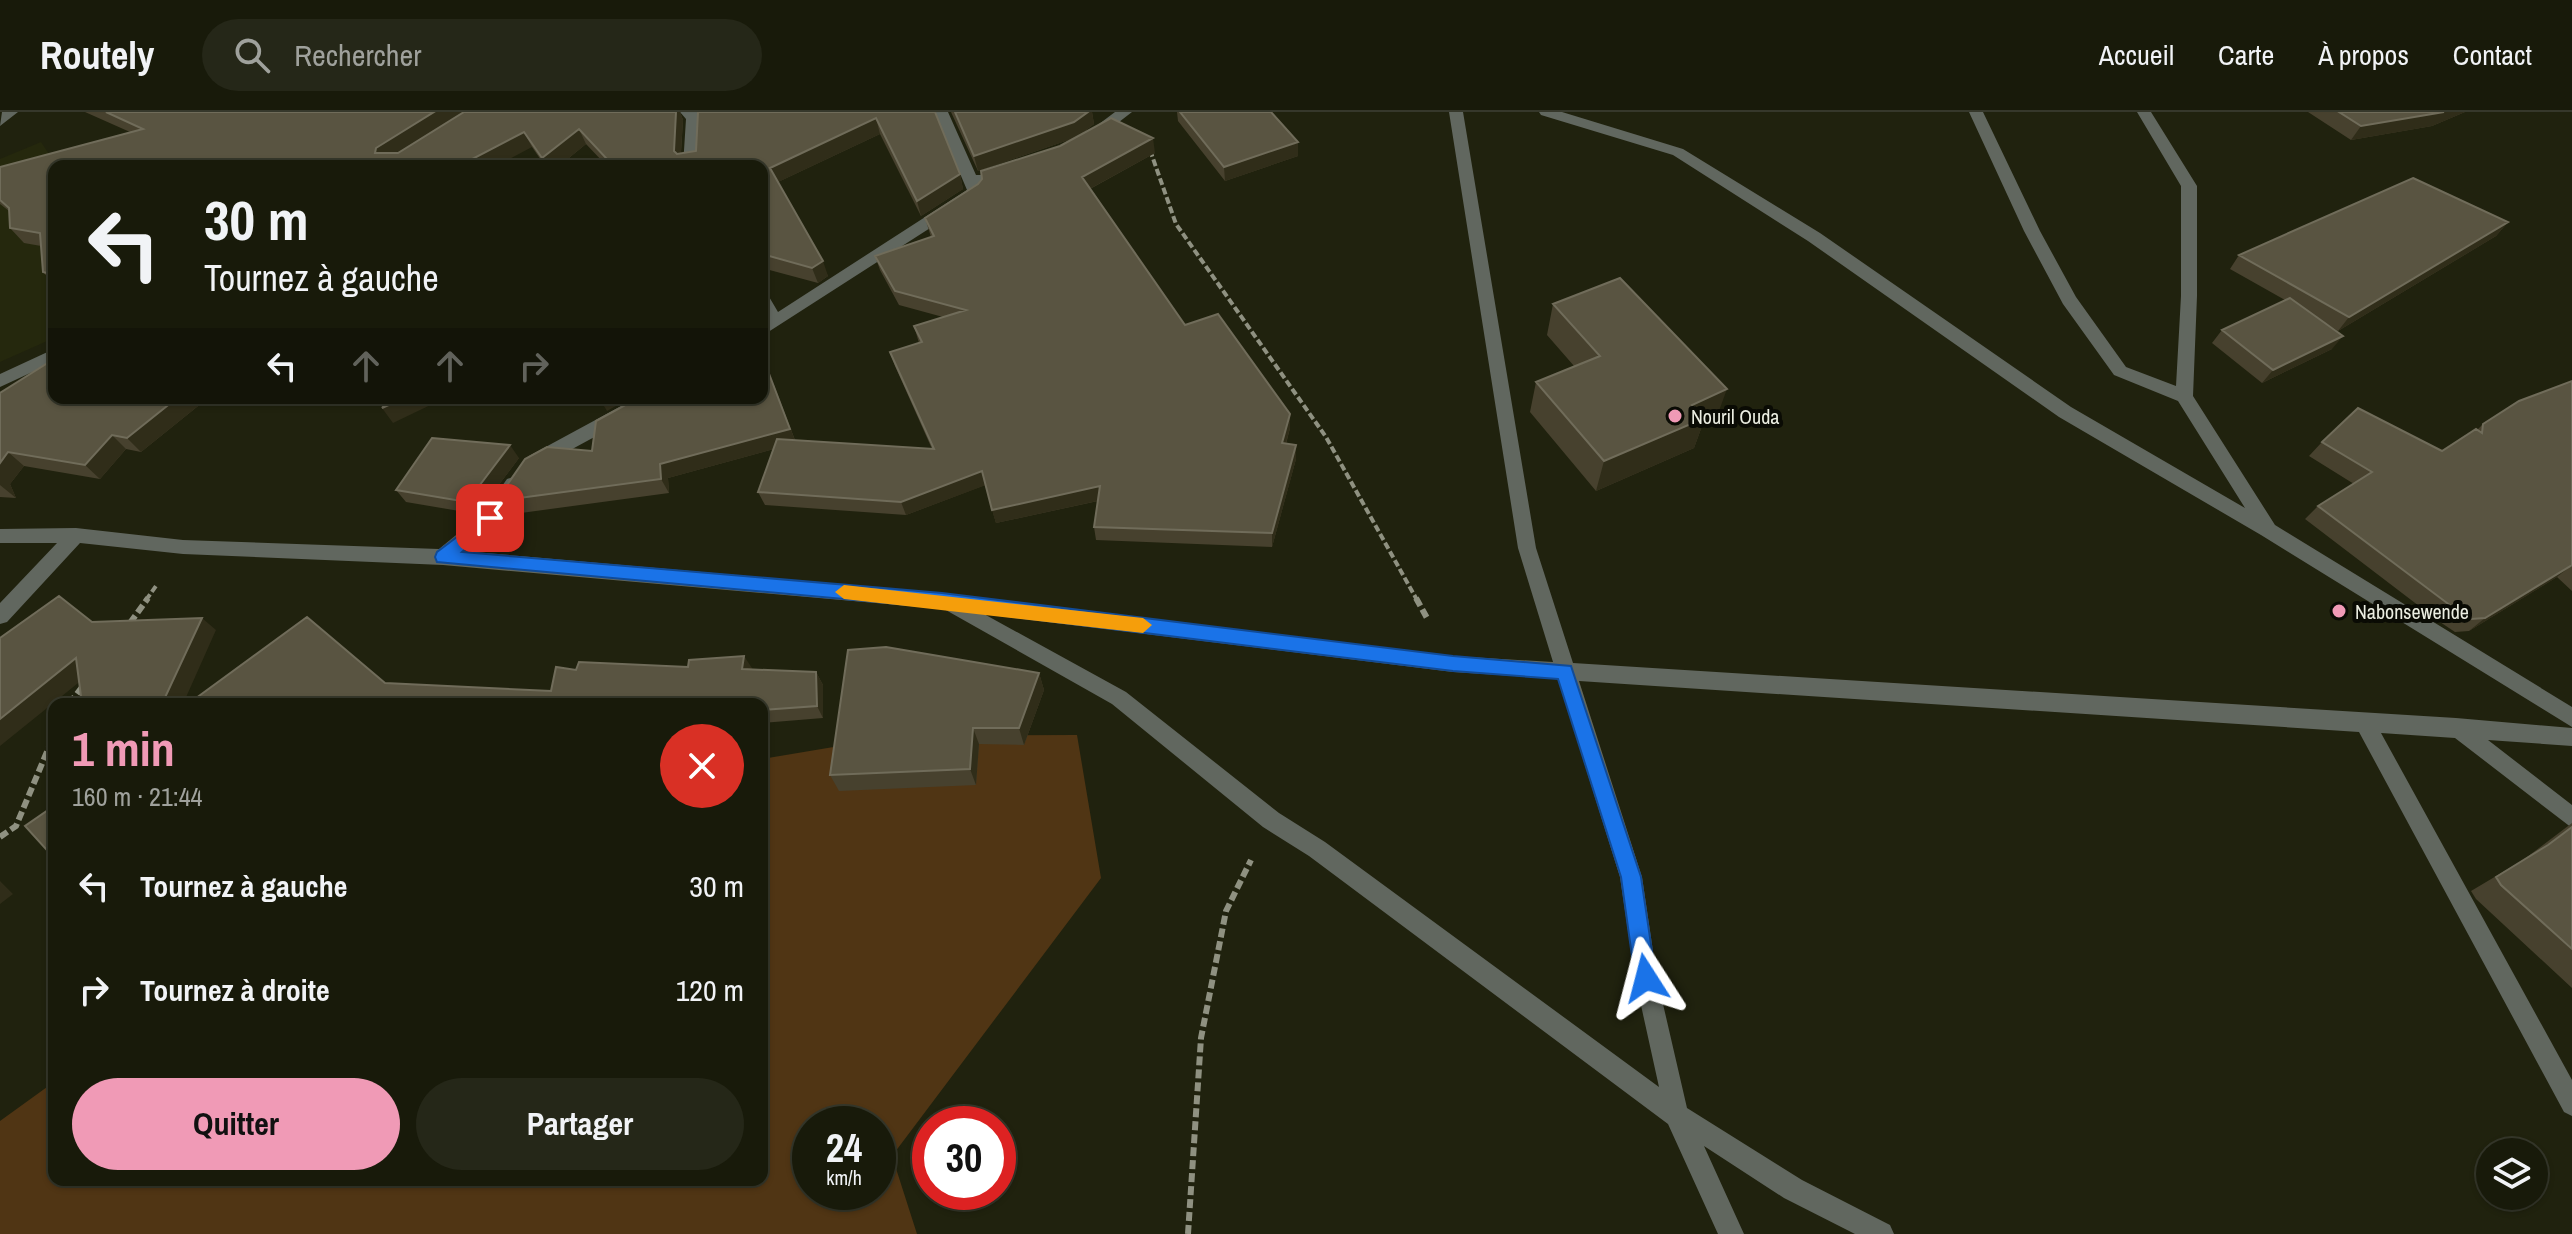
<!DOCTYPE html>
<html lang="fr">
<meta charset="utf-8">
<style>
body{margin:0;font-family:"Archivo Narrow",sans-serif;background:#252718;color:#f1f3f6;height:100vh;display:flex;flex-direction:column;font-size:30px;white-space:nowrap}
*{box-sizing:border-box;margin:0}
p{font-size:26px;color:#9fa19c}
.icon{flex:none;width:44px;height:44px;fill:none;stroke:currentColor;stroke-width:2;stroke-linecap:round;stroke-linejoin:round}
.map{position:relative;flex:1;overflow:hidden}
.side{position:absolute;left:48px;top:586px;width:720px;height:488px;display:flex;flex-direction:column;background:#181a0a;border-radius:16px;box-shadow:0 2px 6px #0004,0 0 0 2px #36382b}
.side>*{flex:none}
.hud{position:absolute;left:48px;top:48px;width:720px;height:244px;border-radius:16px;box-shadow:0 2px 6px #0004,0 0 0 2px #36382b;background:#181a0a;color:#f1f3f6;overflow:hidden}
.fabs{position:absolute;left:2476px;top:1026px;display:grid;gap:16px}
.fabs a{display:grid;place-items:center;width:72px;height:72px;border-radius:50%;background:#181a0a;box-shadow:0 2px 6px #0004,0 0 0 2px #36382b;font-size:40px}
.speed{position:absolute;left:792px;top:994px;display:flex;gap:16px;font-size:40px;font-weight:700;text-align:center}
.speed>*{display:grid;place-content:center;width:104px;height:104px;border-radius:50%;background:#181a0a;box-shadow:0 2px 6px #0004,0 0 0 2px #36382b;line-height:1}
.speed small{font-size:20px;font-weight:400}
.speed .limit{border:12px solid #d22;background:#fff;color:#111}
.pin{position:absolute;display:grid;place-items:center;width:68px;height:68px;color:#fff;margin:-34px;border-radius:16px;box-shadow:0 4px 12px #0006}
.me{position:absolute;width:88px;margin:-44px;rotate:351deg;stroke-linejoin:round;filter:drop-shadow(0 0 6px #0008)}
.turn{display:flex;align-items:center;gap:28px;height:168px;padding:0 24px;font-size:36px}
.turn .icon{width:104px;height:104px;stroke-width:2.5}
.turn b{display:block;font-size:56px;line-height:68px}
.lanes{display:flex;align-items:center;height:76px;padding:0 24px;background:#0003;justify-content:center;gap:40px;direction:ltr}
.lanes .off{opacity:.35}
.round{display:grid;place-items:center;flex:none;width:84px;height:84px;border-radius:42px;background:#252718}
.headline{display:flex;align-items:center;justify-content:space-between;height:136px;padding:0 24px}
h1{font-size:48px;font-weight:700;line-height:60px;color:#f09ab6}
.cta{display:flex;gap:16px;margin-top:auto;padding:16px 24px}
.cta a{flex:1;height:92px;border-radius:48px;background:#f09ab6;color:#111;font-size:32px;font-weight:700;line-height:92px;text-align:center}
.cta a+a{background:#252718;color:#f1f3f6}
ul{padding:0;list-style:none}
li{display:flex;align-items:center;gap:24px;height:104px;padding:0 24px}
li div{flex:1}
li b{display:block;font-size:30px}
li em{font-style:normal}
header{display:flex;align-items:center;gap:48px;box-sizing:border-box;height:112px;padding:0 40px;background:#181a0a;border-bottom:2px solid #36382b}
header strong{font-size:38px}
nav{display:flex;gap:44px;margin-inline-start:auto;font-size:28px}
.search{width:560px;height:72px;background:#252718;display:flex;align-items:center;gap:20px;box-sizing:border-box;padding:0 28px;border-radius:44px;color:#9fa19c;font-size:30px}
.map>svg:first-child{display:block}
.built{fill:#25280d}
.green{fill:#503514;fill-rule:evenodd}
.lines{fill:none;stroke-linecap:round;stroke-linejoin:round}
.path-far1{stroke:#8f9181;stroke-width:4;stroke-dasharray:7 3;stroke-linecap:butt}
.path{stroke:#8f9181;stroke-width:6;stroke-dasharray:9 4;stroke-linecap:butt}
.minor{fill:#61675f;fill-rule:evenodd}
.wall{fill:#47412e}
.shaded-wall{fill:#302d19}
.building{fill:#595441;stroke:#706c5a;stroke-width:2}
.route{fill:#1a73e8;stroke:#114b97;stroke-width:2}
.slow{fill:#f59e0b}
.poi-dot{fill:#f09ab6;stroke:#0a0b04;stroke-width:3}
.labels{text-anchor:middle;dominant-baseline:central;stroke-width:8;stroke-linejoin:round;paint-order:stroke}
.poi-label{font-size:20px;fill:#eceee2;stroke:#0a0b04;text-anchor:start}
</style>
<header>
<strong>Routely</strong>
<div class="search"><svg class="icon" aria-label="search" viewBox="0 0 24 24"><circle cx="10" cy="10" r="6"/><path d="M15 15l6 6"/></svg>Rechercher</div>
<nav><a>Accueil</a><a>Carte</a><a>À propos</a><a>Contact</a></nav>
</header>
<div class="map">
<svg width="2572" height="1122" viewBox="0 0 2572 1122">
<rect width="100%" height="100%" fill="#20220e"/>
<!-- built -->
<path class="built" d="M41,30L57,54H54V226L0,250V47Z"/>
<!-- green -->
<path class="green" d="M1077,623L1101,766L892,1044L917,1122H0V1009L54,970V1068H762V647L899,624ZM810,1012H878V1080H810Z"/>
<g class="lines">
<!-- path-far1 -->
<path class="path-far1" d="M1150,38L1176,112L1326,325L1417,488
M146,488L156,474"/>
<!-- path -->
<path class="path" d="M1416,486L1427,506
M130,511L148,486
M69,592L83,574
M0,725L16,714L54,623
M1188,1122L1201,926L1226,799L1251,748"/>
<!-- minor -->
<path class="minor" d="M2,0H18L0,14Z
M680,0H697L701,5L699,54H683L686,7Z
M934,0H948L976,63H986L989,67L980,72L983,80L980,84L762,224V210L765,208L762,202V181L768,183L778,200L967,78Z
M1115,0H1132L1097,27H1087V21Z
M1449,0H1463L1536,436L1573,551L2456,606L2572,616V634L2488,628L2572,693V716L2455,626L2381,621L2572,968V1004L2564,1000L2359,620L1579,569L1642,765L1657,866L1687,996L1802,1068L1890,1113L1894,1122H1855L1784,1086L1704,1034L1744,1122H1718L1668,1012L1309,744L1263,715L1112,592L944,497L443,453L183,442L80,431L7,510L0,512V491L57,431H0V417L76,416L183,428L439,437L483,401L507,367L513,365L522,372L497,411L463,439L942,481L1453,544L1553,550L1518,436ZM984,502L1453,560L1558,567L1620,765L1635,866L1659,975L1325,730L1279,701L1126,580Z
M1539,0H1562L1683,37L1820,121L2071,295L2245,396L2178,289L2114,263L2063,192L2024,119L1969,0H1983L2040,119L2076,185L2126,255L2176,274L2181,184V74L2137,0H2151L2197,74V184L2193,284L2275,413L2572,595V615L2261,423L2059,305L1808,129L1673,43L1541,3Z
M54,237V250L0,275V262Z
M636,286H660L657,291L541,354H529L526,349L529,344Z"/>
</g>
<!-- wall -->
<path class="wall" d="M85,0H680L683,8L681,41L935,0L960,62L963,77L921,104L880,22L778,70L828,164L818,171L762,156V54L604,51L586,32L559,54H545L532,35L54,54V172L43,160L41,134L24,131L10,116L9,99L0,92V55L130,20Z
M951,0H1092L1094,12L1077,25L1155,41L1090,77L1185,213L1290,316L1286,332L1296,333V347L1272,435L1096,428L1094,415L1098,389L996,411L985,373L906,403L765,393L758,380L774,337L668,366L669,381L506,403L496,389L592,339L774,273L795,328L932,337L895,254L890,240L919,231L914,214L943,205L899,193L880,158L875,144L931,125L925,106L1077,25L978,59Z
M1177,0H1271L1298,30V44L1225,69L1178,9Z
M2308,0H2465L2432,14L2351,28Z
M2508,110L2496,124L2338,219L2327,212L2332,237L2262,271L2212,231L2222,218L2285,188L2230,157L2239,143Z
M1553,192L1716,307L1702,314L1694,336L1596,379L1530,300L1536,270L1574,254L1547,223Z
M2572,269V479L2557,465L2469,519L2455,520L2440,510L2305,407L2318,394L2354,372L2309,344L2322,330L2442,339L2477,318L2483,312Z
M0,281L54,286H208L141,340L126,337L100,367L24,354L10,372L16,386L0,385Z
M519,346L477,402L406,390L396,378Z
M744,544L751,558L816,560L823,573V606L762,611V592L385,571L551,579L576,558L688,555Z
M1039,561L1044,578L1024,633L979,632L976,673L839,679L830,663Z
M2572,711V876L2476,787L2471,779L2523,748Z"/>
<!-- shaded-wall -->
<path class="shaded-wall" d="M434,0H466L385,51L375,41L376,36Z
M676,0H680L683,8L680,54L674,39Z
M1088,0H1092L1094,12L1077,25L978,59L974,44Z
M2444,0H2465L2432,14L2351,28L2361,14Z
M876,6L880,22L776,71L770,56Z
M579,17L586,32L559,54H546L542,46Z
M524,20L532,35L496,54H459Z
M1153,26L1155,41L1084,80L1082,65Z
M1298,30V44L1225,69L1224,55Z
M960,62L963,77L921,104L917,89Z
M2508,110L2496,124L2338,219L2349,205Z
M823,149L828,164L818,171L812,156Z
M2343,224L2332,237L2262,271L2273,258Z
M768,259L796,331L668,366L669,381L661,367L660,352Z
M1727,277L1716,307L1702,314L1694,336L1596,379L1604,349L1692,293Z
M177,286H208L141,340L127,326Z
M404,286H445L393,311L382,296Z
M599,286H630L607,299Z
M1290,302V316L1282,345V331Z
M112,323L126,337L100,367L85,353Z
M510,333L519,346L477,402L467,390Z
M1296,333V347L1272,435V421Z
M8,340L24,354L10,372L16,386L0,373V351Z
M982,359L986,373L906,403L901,390Z
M1100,374L1102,388L996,411L992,398Z
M2572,453L2557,465L2469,519L2485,506Z
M202,506L216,518L183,592H162Z
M744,544L752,556L750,570L742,557Z
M76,546L93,559L0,634V607Z
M816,560L823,573V606L817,594Z
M1039,561L1044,578L1024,633L1019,616Z
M973,616L979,632L976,673L970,657Z
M0,769L13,782L0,792Z"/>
<!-- building -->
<path class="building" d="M106,0H434L376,36L375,41H398L464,0H676L674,39L677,42L696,39L698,0H935L960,62L917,89L876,6L770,56L823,149L812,156L762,142V54H601L607,47L579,17L542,46L524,20L459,54H54V163L43,160L40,121L10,116L9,96L0,88V55L143,17Z
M955,0H1088L1074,10L974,44Z
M1180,0H1271L1298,30L1224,55Z
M2339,0H2444L2361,14Z
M1111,6L1153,26L1082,65L1185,213L1218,202L1290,302L1282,331L1296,333L1272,421L1094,415L1100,374L992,398L982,359L901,390L758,380L777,327L934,337L890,240L922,230L914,214L966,198L895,179L875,144L934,124L925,106L978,72L982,67L981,59L1060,34Z
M2413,66L2508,110L2349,205L2239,143Z
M1620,166L1727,277L1692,293L1705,306L1604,349L1536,270L1600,244L1553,192Z
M2290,186L2343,224L2273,258L2222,218Z
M54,247V286H177L127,326L112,323L85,353L8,340L0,351V281Z
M768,259L790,317L660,352L661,367L496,389L525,347L547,335L592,339L596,309L638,286H762V261Z
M2572,269V453L2485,506L2471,507L2455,497L2318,394L2372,360L2322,330L2358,296L2442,339L2476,317L2482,321L2483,312L2519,289Z
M391,286H404L382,296Z
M432,326L510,333L467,390L396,378Z
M59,484L92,510L202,506L162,592H82L76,546L0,607V526Z
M307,505L385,571L551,579L556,555L576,558L579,550L688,555L689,548L744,544L742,557L816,560L817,594L762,598V592H188Z
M886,535L1039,561L1019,616H973L970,657L830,663L848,538Z
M54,694V746L25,714Z
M2572,715V837L2501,773L2496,765L2548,733Z"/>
<!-- route -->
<path class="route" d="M490,400L496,402L498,406L496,411L462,440L942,481L1453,544L1571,554L1641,765L1656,866L1653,873L1646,876L1638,873L1635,866L1621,765L1558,567L1453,559L942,496L437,450L435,445L437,440Z"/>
<!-- slow -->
<path class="slow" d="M844,473L1143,506L1152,513L1143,521L844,487L835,480Z"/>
<!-- markers -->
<g class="poi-dot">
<circle cx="1675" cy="304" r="8"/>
<circle cx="2339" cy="499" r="8"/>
</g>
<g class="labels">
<!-- poi labels -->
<g class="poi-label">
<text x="1691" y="304">Nouril Ouda</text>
<text x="2355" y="499">Nabonsewende</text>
</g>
</g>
</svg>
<div class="fabs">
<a><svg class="icon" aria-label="layers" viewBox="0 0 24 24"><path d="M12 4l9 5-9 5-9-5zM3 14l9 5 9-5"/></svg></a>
</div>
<div class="speed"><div>24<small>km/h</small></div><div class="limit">30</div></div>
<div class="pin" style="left:490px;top:406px;background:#d93025"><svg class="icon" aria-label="arrive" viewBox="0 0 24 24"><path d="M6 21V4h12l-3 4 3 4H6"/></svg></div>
<svg class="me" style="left:1646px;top:866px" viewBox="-20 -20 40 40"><path d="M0-17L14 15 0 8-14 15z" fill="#1a73e8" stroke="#fff" stroke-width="4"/></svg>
<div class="hud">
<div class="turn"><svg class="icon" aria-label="left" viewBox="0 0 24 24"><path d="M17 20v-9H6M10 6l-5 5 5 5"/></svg><div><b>30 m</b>Tournez à gauche</div></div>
<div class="lanes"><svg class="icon" aria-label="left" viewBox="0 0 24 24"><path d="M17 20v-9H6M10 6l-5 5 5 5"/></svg><svg class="icon off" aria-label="ahead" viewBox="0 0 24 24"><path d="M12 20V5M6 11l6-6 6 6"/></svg><svg class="icon off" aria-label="ahead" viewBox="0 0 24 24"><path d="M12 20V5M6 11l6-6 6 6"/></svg><svg class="icon off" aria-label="right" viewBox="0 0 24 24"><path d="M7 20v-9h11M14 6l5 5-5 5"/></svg></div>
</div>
<section class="side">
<div class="headline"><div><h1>1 min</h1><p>160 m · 21:44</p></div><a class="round" style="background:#d93025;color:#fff"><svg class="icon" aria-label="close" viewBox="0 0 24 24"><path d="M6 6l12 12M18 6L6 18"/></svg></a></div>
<ul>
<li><svg class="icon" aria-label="left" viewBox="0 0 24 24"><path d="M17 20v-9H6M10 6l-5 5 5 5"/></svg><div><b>Tournez à gauche</b></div><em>30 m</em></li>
<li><svg class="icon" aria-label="right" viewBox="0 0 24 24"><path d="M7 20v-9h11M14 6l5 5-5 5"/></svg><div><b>Tournez à droite</b></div><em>120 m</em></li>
</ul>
<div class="cta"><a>Quitter</a><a>Partager</a></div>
</section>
</div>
